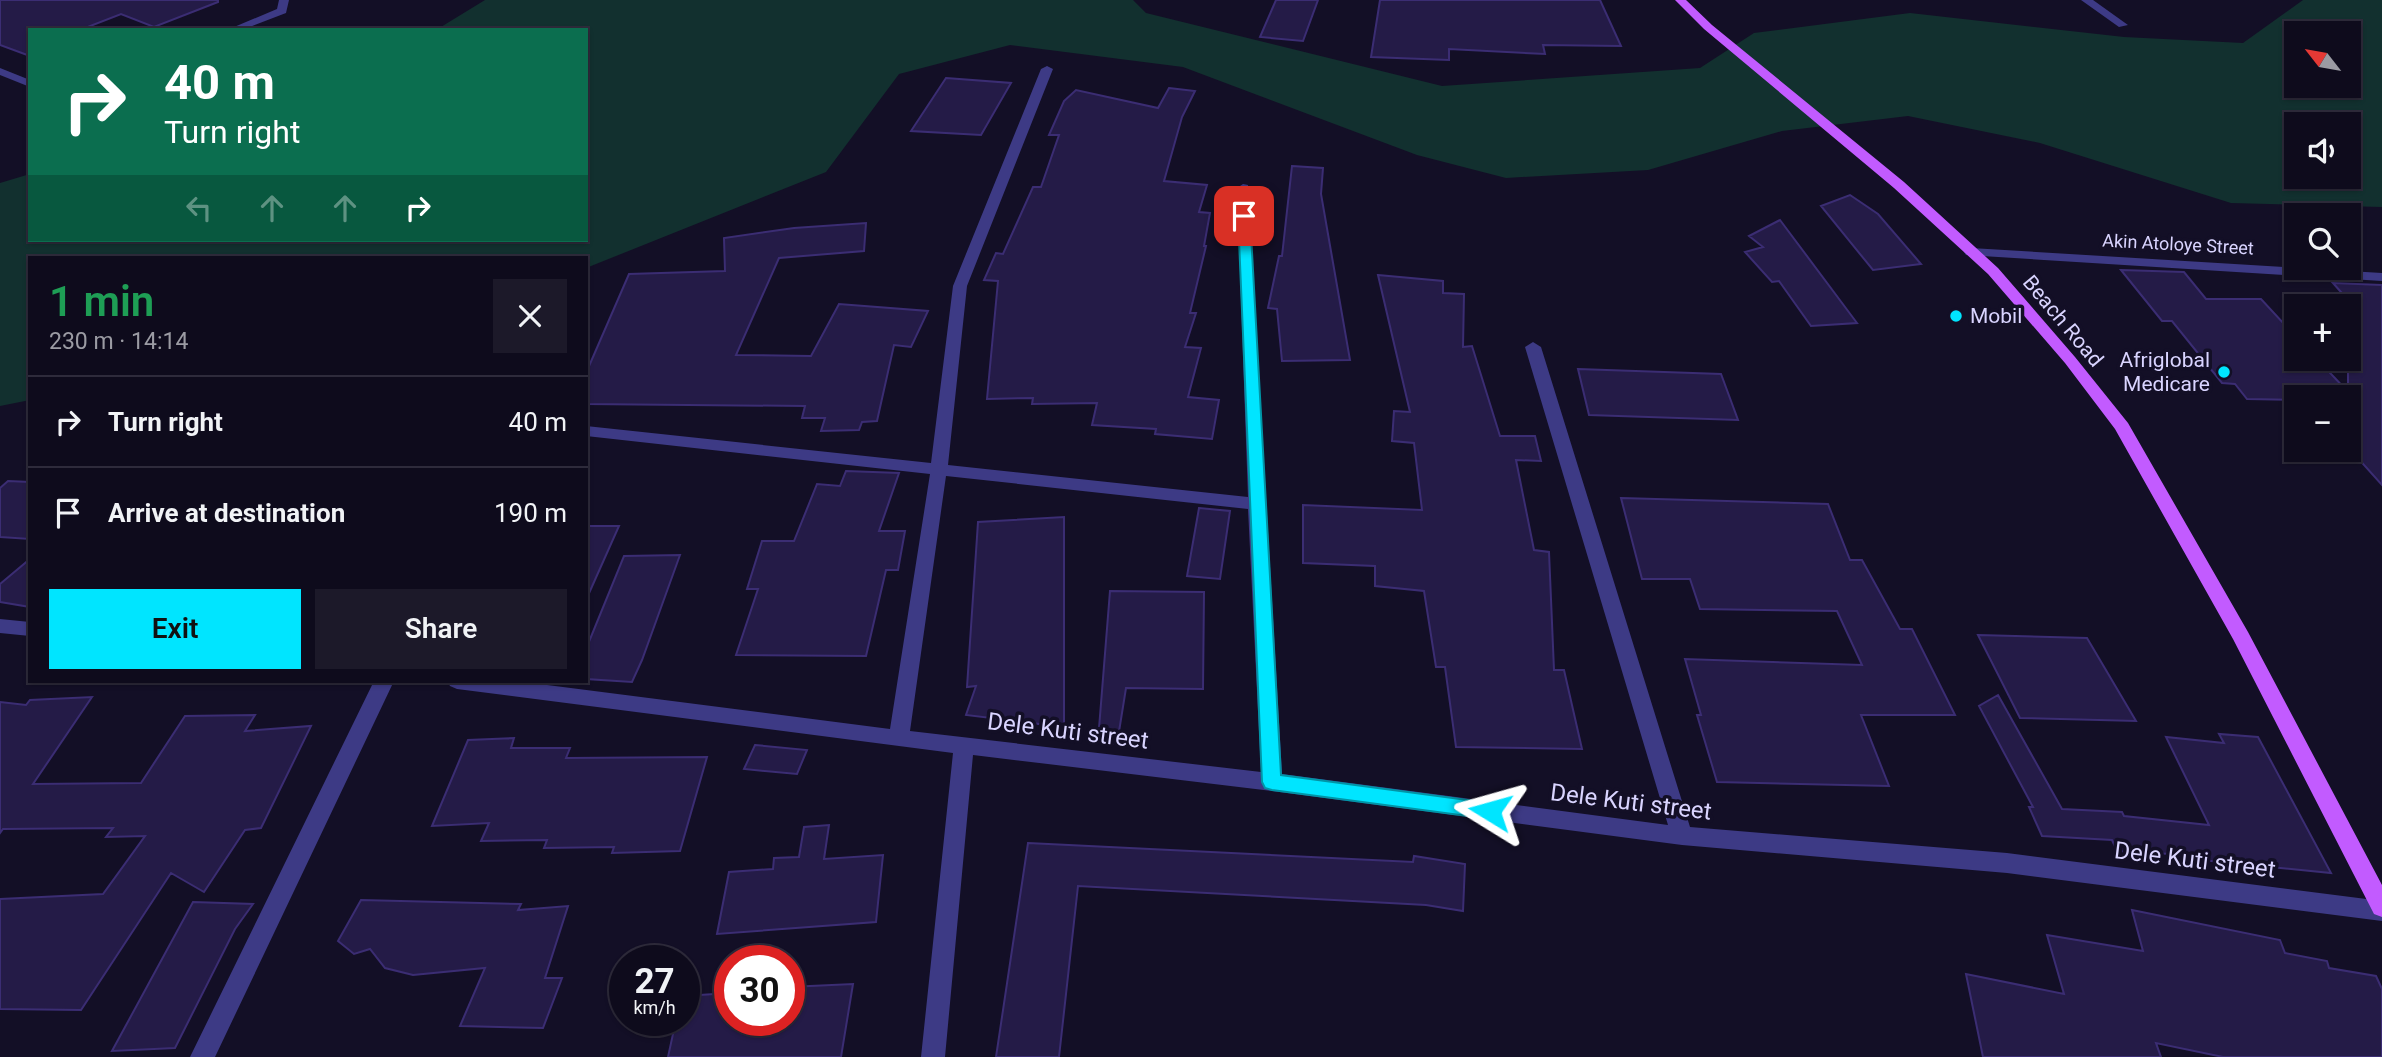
<!DOCTYPE html>
<meta charset="utf-8">
<style>
body{margin:0;font-family:Roboto,sans-serif;background:#1c1929;color:#f1f3f6;height:100vh;display:flex;flex-direction:column;font-size:26px;white-space:nowrap}
*{box-sizing:border-box;margin:0}
p{font-size:23px;color:#9b9ba3}
.icon{flex:none;width:38px;height:38px;fill:none;stroke:currentColor;stroke-width:2;stroke-linecap:round;stroke-linejoin:round}
.map{position:relative;flex:1;overflow:hidden}
.sheet{position:absolute;left:28px;top:256px;width:560px;height:427px;display:flex;flex-direction:column;background:#0e0b1c;border-radius:0px;box-shadow:0 2px 5px #0004,0 0 0 2px #2e2b3b}
.sheet>*{flex:none}
.top-card{position:absolute;left:28px;top:28px;width:560px;height:214px;border-radius:0px;box-shadow:0 2px 5px #0004,0 0 0 2px #2e2b3b;background:#0b6e4f;color:#fff;overflow:hidden}
.needle{width:46px;rotate:301deg}
.buttons{position:absolute;left:2284px;top:21px;display:grid;gap:14px}
.buttons a{display:grid;place-items:center;width:77px;height:77px;border-radius:0px;background:#0e0b1c;box-shadow:0 2px 5px #0004,0 0 0 2px #2e2b3b;font-size:35px}
.speed{position:absolute;left:609px;top:945px;display:flex;gap:14px;font-size:35px;font-weight:700;text-align:center}
.speed>*{display:grid;place-content:center;width:91px;height:91px;border-radius:50%;background:#0e0b1c;box-shadow:0 2px 5px #0004,0 0 0 2px #2e2b3b;line-height:1}
.speed small{font-size:18px;font-weight:400}
.speed .limit{border:10px solid #d22;background:#fff;color:#111}
.pin{position:absolute;display:grid;place-items:center;width:60px;height:60px;color:#fff;margin:-30px;border-radius:14px;box-shadow:0 4px 10px #0006}
.me{position:absolute;width:77px;margin:-38px;rotate:278deg;stroke-linejoin:round;filter:drop-shadow(0 0 5px #0008)}
.turn{display:flex;align-items:center;gap:24px;height:147px;padding:0 21px;font-size:32px}
.turn .icon{width:91px;height:91px;stroke-width:2.5}
.turn b{display:block;font-size:49px;line-height:60px}
.lanes{display:flex;align-items:center;height:66px;padding:0 21px;background:#0003;justify-content:center;gap:35px;direction:ltr}
.lanes .off{opacity:.35}
.round{display:grid;place-items:center;flex:none;width:74px;height:74px;border-radius:0px;background:#1c1929}
.head{display:flex;align-items:center;justify-content:space-between;height:119px;padding:0 21px}
h1{font-size:42px;font-weight:600;line-height:52px;color:#1e9e55}
.cta{display:flex;gap:14px;margin-top:auto;padding:14px 21px}
.cta a{flex:1;height:80px;border-radius:0px;background:#00e5ff;color:#111;font-size:28px;font-weight:600;line-height:80px;text-align:center}
.cta a+a{background:#1c1929;color:#f1f3f6}
ul{padding:0;list-style:none}
li{display:flex;align-items:center;gap:21px;height:91px;padding:0 21px;border-top:2px solid #2e2b3b}
li div{flex:1}
li b{display:block;font-size:26px}
li em{font-style:normal}
.map>svg:first-child{display:block}
.green{fill:#12302f;fill-rule:evenodd}
.building{fill:#241b47;stroke:#3b2d73;stroke-width:2}
.lines{fill:none;stroke-linecap:round;stroke-linejoin:round}
.street{fill:#3d3a85;fill-rule:evenodd}
.primary{fill:#c25bff;fill-rule:evenodd}
.route{fill:#00e5ff;stroke:#0095a6;stroke-width:2}
.poi-dot{fill:#00e5ff;stroke:#130f26;stroke-width:2.5}
.labels{text-anchor:middle;dominant-baseline:central;stroke-width:7;stroke-linejoin:round;paint-order:stroke}
.far-street-label{font-size:18px;fill:#d9d4ff;stroke:#130f26}
.poi-label{font-size:21px;fill:#d9d4ff;stroke:#130f26;text-anchor:start}
.street-label{font-size:21px;fill:#d9d4ff;stroke:#130f26}
.near-street-label{font-size:24px;fill:#d9d4ff;stroke:#130f26}
</style>
<div class="map">
<svg width="2382" height="1057" viewBox="0 0 2382 1057">
<rect width="100%" height="100%" fill="#130f26"/>
<!-- green -->
<path class="green" d="M485,0H1133L1146,13L1442,86L1700,68L1754,33L1910,13L2124,37L2243,43L2303,0H2382V207L2231,203L2040,143L1908,116L1782,131L1648,170L1506,178L1417,155L1183,67L1010,45L899,74L826,172L586,268V257H30V400L0,406V183L30,174V240H586V30H436ZM2296,33H2348V86H2296ZM2296,124H2348V177H2296Z"/>
<!-- building -->
<path class="building" d="M0,0H218V2L154,27L121,14L80,30H30V56L0,45Z
M1276,0H1318L1303,41L1260,37Z
M1380,0H1600L1621,46L1543,45L1545,54L1449,49V60L1371,57Z
M946,78L1011,83L981,135L911,131Z
M1169,88L1195,91L1182,117L1164,181L1207,185L1199,212L1210,213L1204,246H1206L1190,313H1196L1185,347L1201,348L1188,397L1219,400L1212,439L1155,434L1156,429L1092,425L1097,403L1032,404L1033,398L987,399L998,281L984,280L996,253L1003,254L1033,187H1041L1059,135H1049L1064,101L1076,90L1158,108Z
M1292,166L1323,168L1321,194L1350,360L1282,361L1277,309L1268,308L1279,256H1282Z
M1850,195L1878,214L1921,264L1873,270L1821,206Z
M1780,220L1857,323L1811,326L1779,281L1772,282L1745,252L1763,247L1749,236Z
M866,223L864,251L779,258L736,355L811,356L839,304L928,311L911,347L894,345L877,421L862,422L859,430L821,431L825,418H802L805,406L586,404V373L629,274L725,271L724,238L794,228Z
M2121,270L2184,272L2206,299H2261L2296,337V359H2317L2348,392V300L2333,283L2382,285V485L2348,447V397H2296V400L2247,399L2235,384L2222,383L2172,321H2162Z
M1378,275L1443,281V293L1464,294L1463,347L1472,346L1500,436H1535L1541,461L1516,460L1534,550L1549,552L1554,670H1564L1582,749L1456,747L1445,667H1436L1424,591L1375,586V566L1303,563V505L1422,510L1414,443L1392,441L1394,411L1410,412Z
M1578,369L1721,374L1738,420L1589,415Z
M846,471L899,473L879,531H905L898,570H886L866,656L736,655L758,589H747L762,541H794L817,484L840,486Z
M8,481L30,482V539L0,537V488Z
M1621,498L1828,504L1850,560H1862L1900,629H1912L1955,715H1861L1889,786L1717,782L1697,715H1701L1685,659L1862,665L1837,611L1700,609L1690,579H1642Z
M1199,508L1230,511L1220,579L1187,576Z
M1064,517V727L966,715L976,686L967,687L978,522Z
M586,526H619L586,600Z
M680,555L642,660L632,682L586,679V649L624,556Z
M30,559V607L0,602V584Z
M1110,591L1204,592L1203,689L1126,688L1117,744L1098,741Z
M1978,635L2087,638L2136,721L2020,718Z
M1998,695L2062,809L2122,812L2124,816L2209,825L2166,737L2224,743L2219,734L2258,737L2331,873L2172,857L2171,854L2117,851L2112,840L2042,836L2029,807H2033L1979,706Z
M92,697L33,784L141,783L185,716L255,715L245,731L311,726L261,828L245,830L204,892L171,873L81,1010L0,1009V899L103,894L145,836L106,837L113,828L3,829L0,833V702L26,705L30,700Z
M514,738L511,748H570L566,758L707,757L680,851L612,853L614,847L544,848L547,840L481,841L489,823L432,826L468,740Z
M755,745L807,750L797,774L744,769Z
M829,825L824,859L883,855L876,922L717,934L729,872L773,869L774,858L799,857L804,827Z
M1028,843L1413,862L1414,856L1465,864L1463,911L1426,905L1078,886L1059,1057H996Z
M361,900L521,904L518,910L568,906L545,978H562L543,1028L460,1026L485,968L413,975L385,968L370,949L354,954L338,941Z
M193,902L253,904L235,929L175,1048L112,1051Z
M2132,910L2280,940L2285,953L2327,961L2329,968L2376,976L2382,989V1057H2223L2156,1043L2161,1057H1983L1966,974L2064,994L2047,935L2143,951Z
M853,984L841,1057H668L676,1020H684V996L730,993V1020H789V987Z"/>
<g class="lines">
<!-- street -->
<path class="street" d="M279,0H289L286,13L242,30H227L277,9Z
M2081,0H2093L2128,25L2119,27Z
M1047,66L1053,69L967,286L948,465L1248,497L1237,188L1243,184L1248,185L1282,774L1668,825L1525,347L1533,342L1541,347L1690,827L2007,853L2382,901V921L2007,873L1682,845L1272,791L973,755L945,1057H921L953,753L457,689L450,686L447,681H516L890,729L930,474L586,436V426L931,463L953,286L1041,69ZM946,476L1248,509L1261,772L910,731Z
M0,68L30,80V87L0,75Z
M1971,248L2382,273V281L1966,255L1964,252Z
M0,619L30,622V636L0,633Z
M374,681H394L215,1057H190Z"/>
<!-- primary -->
<path class="primary" d="M1675,0H1686L1712,25L1904,182L1998,268L2075,357L2128,423L2248,632L2382,885V917L2374,914L2233,639L2115,429L2065,363L1988,274L1894,188L1704,29Z"/>
</g>
<!-- route -->
<path class="route" d="M1244,212L1250,216L1281,775L1490,803L1497,805L1500,811L1497,817L1490,819L1272,790L1265,788L1262,782L1238,216Z"/>
<!-- markers -->
<g class="poi-dot">
<circle cx="1956" cy="316" r="7"/>
<circle cx="2224" cy="372" r="7"/>
</g>
<g class="labels">
<!-- far-street labels -->
<g class="far-street-label">
<text transform="translate(2178 244) rotate(3)">Akin Atoloye Street</text>
</g>
<!-- poi labels -->
<g class="poi-label">
<text x="1970" y="316">Mobil</text>
<text x="2210" y="360" text-anchor="end">Afriglobal<tspan x="2210" dy="24">Medicare</tspan></text>
</g>
<!-- street labels -->
<g class="street-label">
<text transform="translate(2063 321) rotate(50)">Beach Road</text>
</g>
<!-- near-street labels -->
<g class="near-street-label">
<text transform="translate(1068 731) rotate(7)">Dele Kuti street</text>
<text transform="translate(1631 802) rotate(7)">Dele Kuti street</text>
<text transform="translate(2195 860) rotate(7)">Dele Kuti street</text>
</g>
</g>
</svg>
<div class="buttons">
<a><svg class="needle" viewBox="-14 -14 28 28"><path d="M0-13l5 13h-10z" fill="#e53935"/><path d="M0 13l5-13h-10z" fill="#9b9ba3"/></svg></a>
<a><svg class="icon" aria-label="sound" viewBox="0 0 24 24"><path d="M4 9h4l5-4v14l-5-4H4zM17 9q2 3 0 6"/></svg></a>
<a><svg class="icon" aria-label="search" viewBox="0 0 24 24"><circle cx="10" cy="10" r="6"/><path d="M15 15l6 6"/></svg></a>
<a>+</a>
<a>−</a>
</div>
<div class="speed"><div>27<small>km/h</small></div><div class="limit">30</div></div>
<div class="pin" style="left:1244px;top:216px;background:#d93025"><svg class="icon" aria-label="arrive" viewBox="0 0 24 24"><path d="M6 21V4h12l-3 4 3 4H6"/></svg></div>
<svg class="me" style="left:1490px;top:811px" viewBox="-20 -20 40 40"><path d="M0-17L14 15 0 8-14 15z" fill="#00e5ff" stroke="#fff" stroke-width="4"/></svg>
<div class="top-card">
<div class="turn"><svg class="icon" aria-label="right" viewBox="0 0 24 24"><path d="M7 20v-9h11M14 6l5 5-5 5"/></svg><div><b>40 m</b>Turn right</div></div>
<div class="lanes"><svg class="icon off" aria-label="left" viewBox="0 0 24 24"><path d="M17 20v-9H6M10 6l-5 5 5 5"/></svg><svg class="icon off" aria-label="ahead" viewBox="0 0 24 24"><path d="M12 20V5M6 11l6-6 6 6"/></svg><svg class="icon off" aria-label="ahead" viewBox="0 0 24 24"><path d="M12 20V5M6 11l6-6 6 6"/></svg><svg class="icon" aria-label="right" viewBox="0 0 24 24"><path d="M7 20v-9h11M14 6l5 5-5 5"/></svg></div>
</div>
<section class="sheet">
<div class="head"><div><h1>1 min</h1><p>230 m · 14:14</p></div><a class="round"><svg class="icon" aria-label="close" viewBox="0 0 24 24"><path d="M6 6l12 12M18 6L6 18"/></svg></a></div>
<ul>
<li><svg class="icon" aria-label="right" viewBox="0 0 24 24"><path d="M7 20v-9h11M14 6l5 5-5 5"/></svg><div><b>Turn right</b></div><em>40 m</em></li>
<li><svg class="icon" aria-label="arrive" viewBox="0 0 24 24"><path d="M6 21V4h12l-3 4 3 4H6"/></svg><div><b>Arrive at destination</b></div><em>190 m</em></li>
</ul>
<div class="cta"><a>Exit</a><a>Share</a></div>
</section>
</div>
